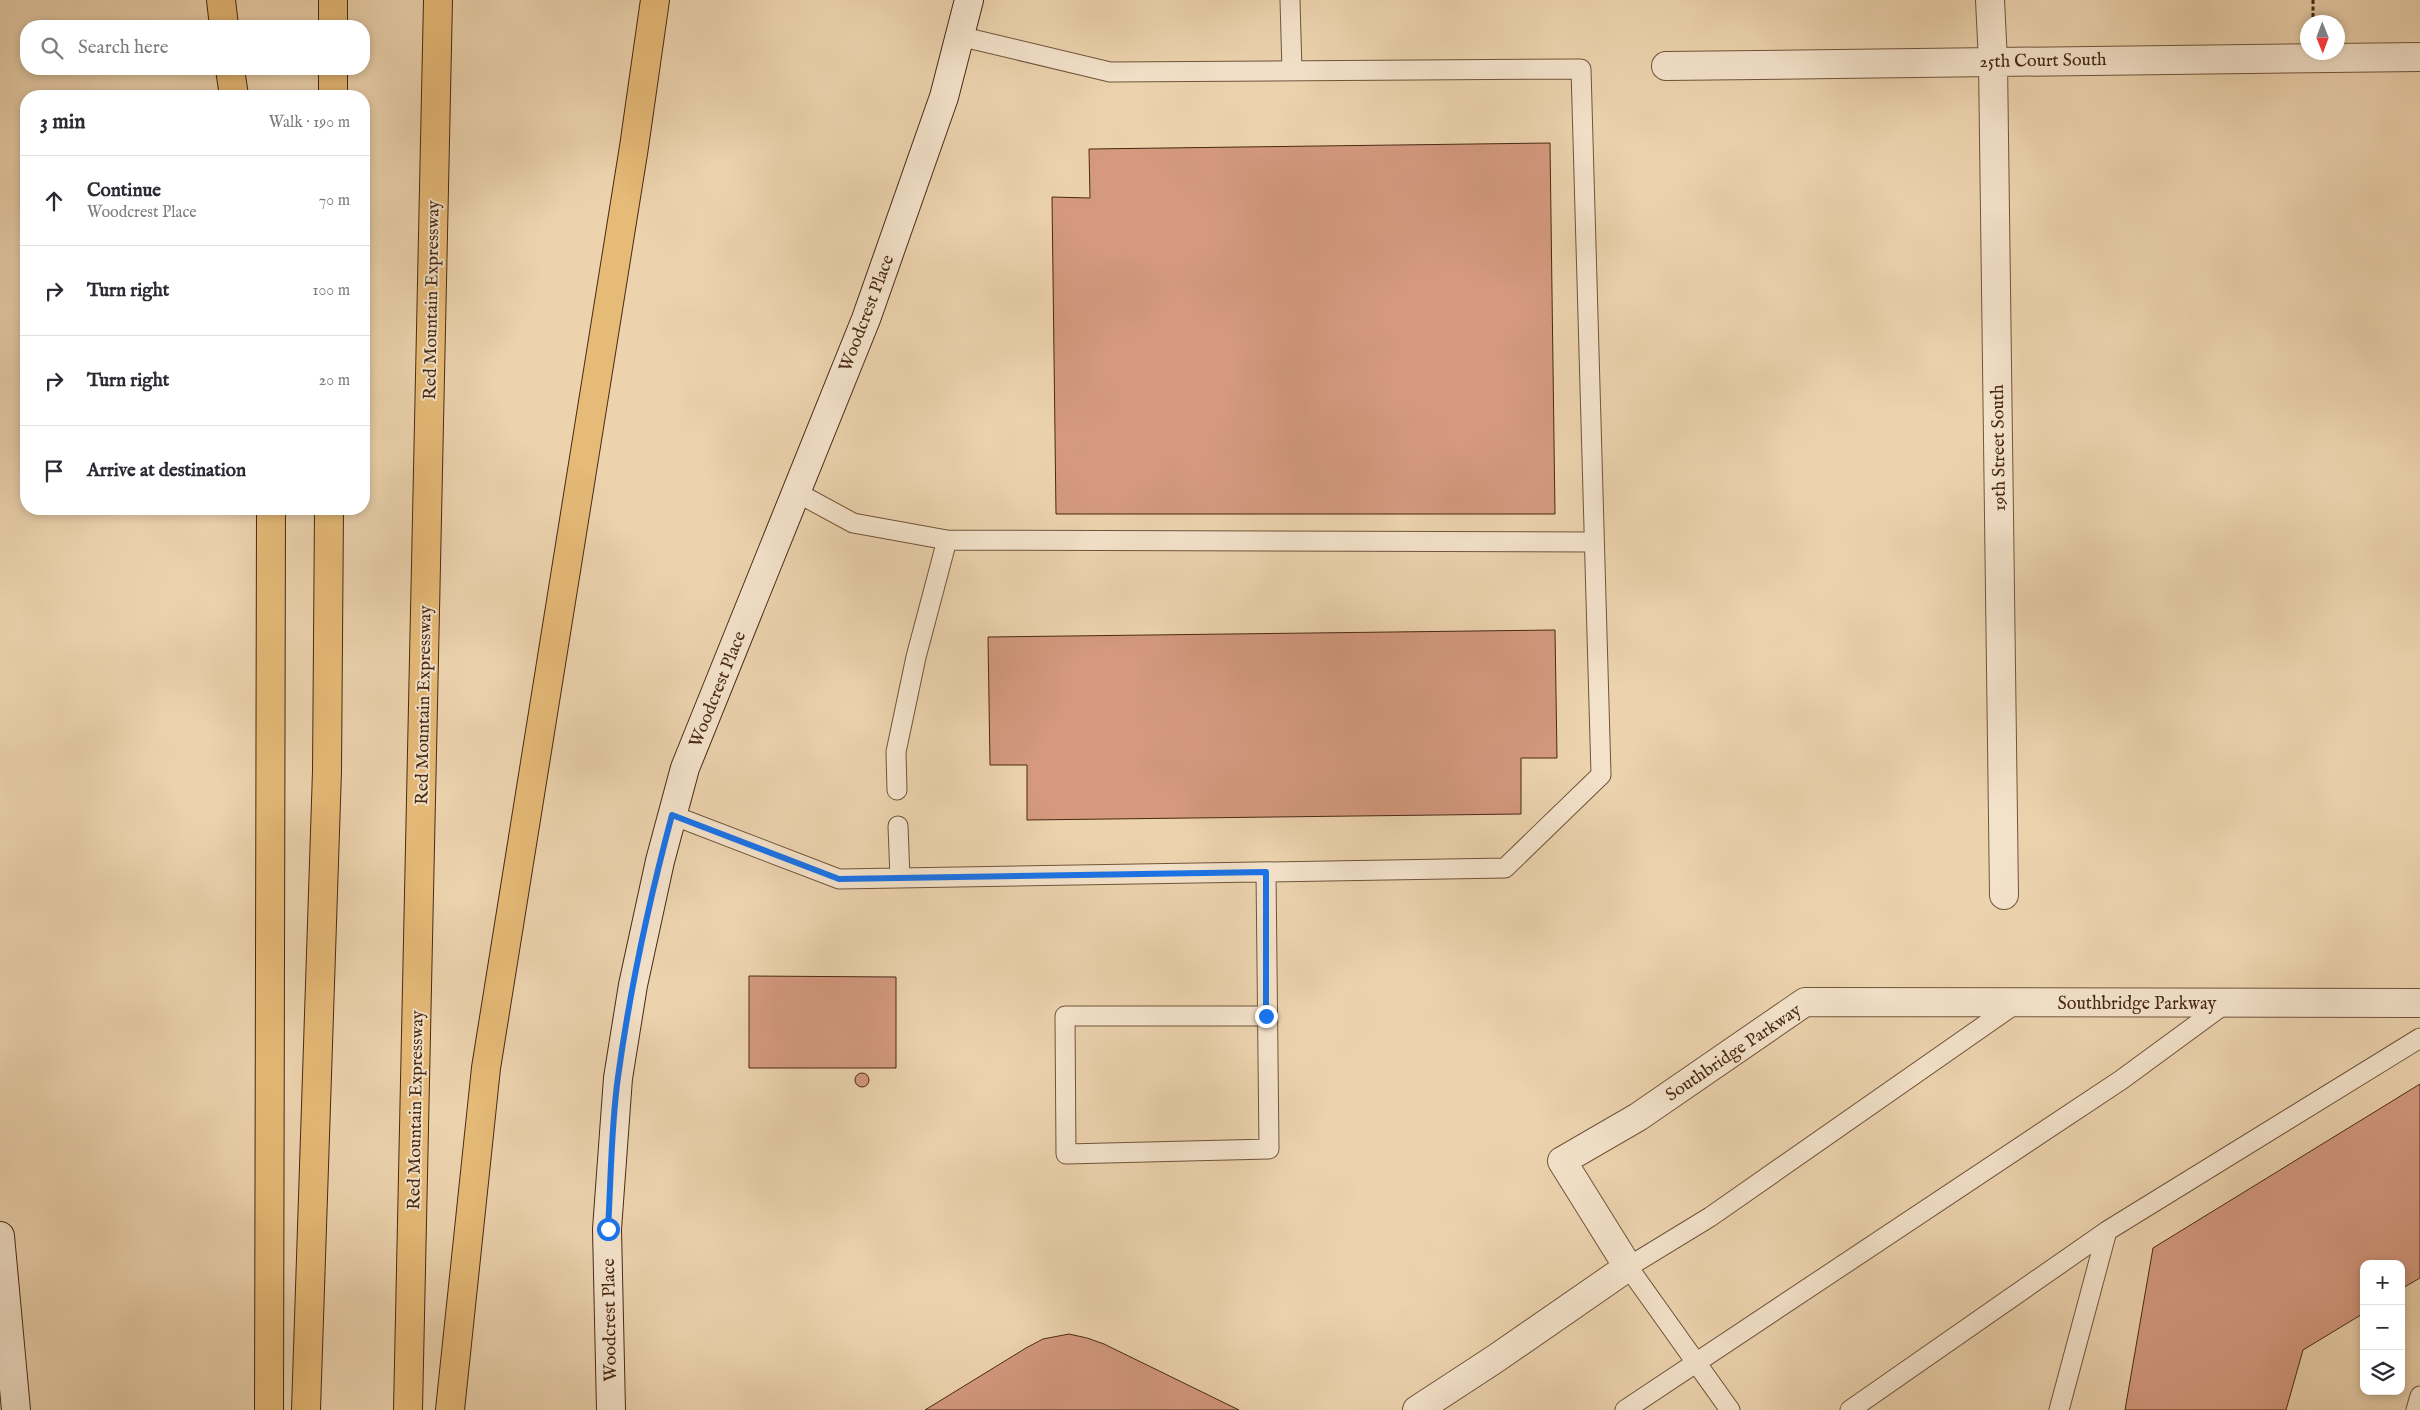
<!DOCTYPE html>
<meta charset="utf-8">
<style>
:root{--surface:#fff;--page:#f7f7f7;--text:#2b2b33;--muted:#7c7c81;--line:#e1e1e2}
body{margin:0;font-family:"IM FELL English",serif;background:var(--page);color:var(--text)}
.controls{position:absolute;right:15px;bottom:15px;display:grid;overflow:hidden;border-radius:10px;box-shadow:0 2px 8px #0003}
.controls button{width:45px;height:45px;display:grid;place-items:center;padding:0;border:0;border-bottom:1px solid var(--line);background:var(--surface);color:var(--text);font:25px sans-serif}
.compass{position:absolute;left:2300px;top:15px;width:45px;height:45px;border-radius:50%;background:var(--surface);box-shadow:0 2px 8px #0003;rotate:179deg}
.stop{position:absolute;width:15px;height:15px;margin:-11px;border:4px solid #1a73e8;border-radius:50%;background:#fff}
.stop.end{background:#1a73e8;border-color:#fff;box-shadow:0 1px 5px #0008}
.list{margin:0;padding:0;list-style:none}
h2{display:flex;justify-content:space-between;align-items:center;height:65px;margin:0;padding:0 20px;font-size:21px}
h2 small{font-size:16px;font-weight:400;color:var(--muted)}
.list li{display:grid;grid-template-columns:32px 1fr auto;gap:15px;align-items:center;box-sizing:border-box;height:90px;padding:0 20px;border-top:1px solid var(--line)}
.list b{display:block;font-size:19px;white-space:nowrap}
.list p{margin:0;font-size:16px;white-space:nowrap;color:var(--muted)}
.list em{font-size:16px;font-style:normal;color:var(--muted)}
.icon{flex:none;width:28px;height:28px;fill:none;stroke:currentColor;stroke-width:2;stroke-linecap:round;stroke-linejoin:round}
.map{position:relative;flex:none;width:2420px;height:1410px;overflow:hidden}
.search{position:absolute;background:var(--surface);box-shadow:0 2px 8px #0003;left:20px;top:20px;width:350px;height:55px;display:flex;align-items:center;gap:12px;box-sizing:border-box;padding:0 18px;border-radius:20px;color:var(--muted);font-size:19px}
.panel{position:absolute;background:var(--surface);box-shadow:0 2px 8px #0003;left:20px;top:90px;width:350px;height:425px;border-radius:20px}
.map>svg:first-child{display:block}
.building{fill:#d4997f;stroke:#482913}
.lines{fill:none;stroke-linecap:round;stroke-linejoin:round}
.lane-casing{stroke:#71543a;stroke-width:21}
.street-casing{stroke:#71543a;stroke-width:30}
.secondary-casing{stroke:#482913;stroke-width:30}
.highway-casing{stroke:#482913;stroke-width:30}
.path{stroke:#482913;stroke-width:3;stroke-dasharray:4 2.5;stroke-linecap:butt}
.lane{stroke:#f3e2ca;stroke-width:19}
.street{stroke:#f3e2ca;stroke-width:28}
.secondary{stroke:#f3e2ca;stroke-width:28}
.highway{stroke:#e6ba77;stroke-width:28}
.route{stroke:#1a73e8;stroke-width:6}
.labels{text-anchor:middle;stroke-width:4;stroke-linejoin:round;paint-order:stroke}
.street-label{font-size:18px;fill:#482913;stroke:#f3e2ca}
</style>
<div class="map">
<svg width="2420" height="1410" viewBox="0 0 2420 1410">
<rect width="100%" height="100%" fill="#ecd3ae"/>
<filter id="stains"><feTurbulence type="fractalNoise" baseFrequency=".004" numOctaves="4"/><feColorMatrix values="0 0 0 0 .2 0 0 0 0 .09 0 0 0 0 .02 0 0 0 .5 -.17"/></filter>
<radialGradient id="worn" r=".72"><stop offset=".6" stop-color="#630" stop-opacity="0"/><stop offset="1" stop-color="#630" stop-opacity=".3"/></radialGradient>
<path class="building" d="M1550,143L1555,514H1056L1052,197L1090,198L1089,149Z
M1555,630L1557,758H1521V814L1027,820V765H990L988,637Z
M749,976L896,977V1068H749Z
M855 1080a7 7 0 1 1 14 0a7 7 0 1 1-14 0Z
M2420,1084V1278L2401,1289V1264H2364V1313L2303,1350L2286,1410H2125L2153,1248Z
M1069,1334L1087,1338L1104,1344L1239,1410H925L1026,1348L1043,1339Z"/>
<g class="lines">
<defs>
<path id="lane" d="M1290,0L1292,71
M796,492L853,523L947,540
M897,790L896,752L916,657L947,540L1594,542
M672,815L839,879L1505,868L1601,775L1581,69L1110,72L959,36
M898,826L900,878
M1266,872L1269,1149L1066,1154L1065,1016H1266
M1625,1410L2121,1080L2226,1003
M1730,1410L1628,1267L1710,1217L2018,1002
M1850,1410L2107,1231
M2059,1410L2107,1231L2420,1038
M2416,1410L2420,1396"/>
<path id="street" d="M1990,0L1993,61L2004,895
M1666,66L2420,57
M1417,1410L1495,1359L1628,1267L1562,1161L1638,1117L1805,1002L2420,1003"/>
<path id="secondary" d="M0,1236L16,1410
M611,1410L607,1229L618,1078L633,985L660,861L685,768L866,319L944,97L969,0"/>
<path id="highway" d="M221,0L224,26
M333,0V26
M230,69L234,96
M333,96V69
M269,1410L271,509
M306,1410L327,771L329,509
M408,1410L438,0
M450,1410L486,1068L634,147L655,0"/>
</defs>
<use href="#lane" class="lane-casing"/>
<use href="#street" class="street-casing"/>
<use href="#secondary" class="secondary-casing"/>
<use href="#highway" class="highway-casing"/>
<path class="path" d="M2313,0V22"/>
<use href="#lane" class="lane"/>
<use href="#street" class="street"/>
<use href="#secondary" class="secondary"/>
<use href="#highway" class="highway"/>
</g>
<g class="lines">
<path class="route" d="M608,1229C611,1178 611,1127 618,1077C630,989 649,901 672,815L839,879L1266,872V1016"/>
</g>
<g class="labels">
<g class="street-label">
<text transform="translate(2043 60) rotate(-1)" y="6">25th Court South</text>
<text transform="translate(431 300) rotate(-89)" y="6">Red Mountain Expressway</text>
<text transform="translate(866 313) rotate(-69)" y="6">Woodcrest Place</text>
<text transform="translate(1998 448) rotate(-91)" y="6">19th Street South</text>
<text transform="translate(717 689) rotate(-68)" y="6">Woodcrest Place</text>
<text transform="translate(423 705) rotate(-89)" y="6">Red Mountain Expressway</text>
<text x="2137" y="1009">Southbridge Parkway</text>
<text transform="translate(1733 1052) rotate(-34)" y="6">Southbridge Parkway</text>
<text transform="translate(415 1110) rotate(-89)" y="6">Red Mountain Expressway</text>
<text transform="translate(609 1320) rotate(-91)" y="6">Woodcrest Place</text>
</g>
</g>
<rect width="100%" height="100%" filter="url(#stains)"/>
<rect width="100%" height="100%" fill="url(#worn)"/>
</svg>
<div class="controls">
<button>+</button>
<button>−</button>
<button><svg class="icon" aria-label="layers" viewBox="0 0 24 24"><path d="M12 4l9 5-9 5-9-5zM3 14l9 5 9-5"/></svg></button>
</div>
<svg class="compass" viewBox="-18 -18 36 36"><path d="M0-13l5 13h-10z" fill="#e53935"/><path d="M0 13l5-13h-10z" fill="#7c7c81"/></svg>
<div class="stop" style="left:608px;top:1229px"></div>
<div class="stop end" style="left:1266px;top:1016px"></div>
<div class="search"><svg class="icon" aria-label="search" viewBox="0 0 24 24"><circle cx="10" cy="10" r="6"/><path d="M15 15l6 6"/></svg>Search here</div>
<section class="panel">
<h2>3 min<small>Walk · 190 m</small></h2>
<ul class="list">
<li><svg class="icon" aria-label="ahead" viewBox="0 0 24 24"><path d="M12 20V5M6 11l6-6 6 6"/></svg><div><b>Continue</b><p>Woodcrest Place</p></div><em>70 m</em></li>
<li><svg class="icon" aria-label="right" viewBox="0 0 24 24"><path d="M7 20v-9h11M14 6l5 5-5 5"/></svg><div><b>Turn right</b></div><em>100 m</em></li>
<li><svg class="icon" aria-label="right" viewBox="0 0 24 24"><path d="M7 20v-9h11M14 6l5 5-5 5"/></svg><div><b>Turn right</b></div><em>20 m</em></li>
<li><svg class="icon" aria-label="arrive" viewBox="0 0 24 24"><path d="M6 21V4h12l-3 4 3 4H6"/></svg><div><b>Arrive at destination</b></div></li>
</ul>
</section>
</div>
